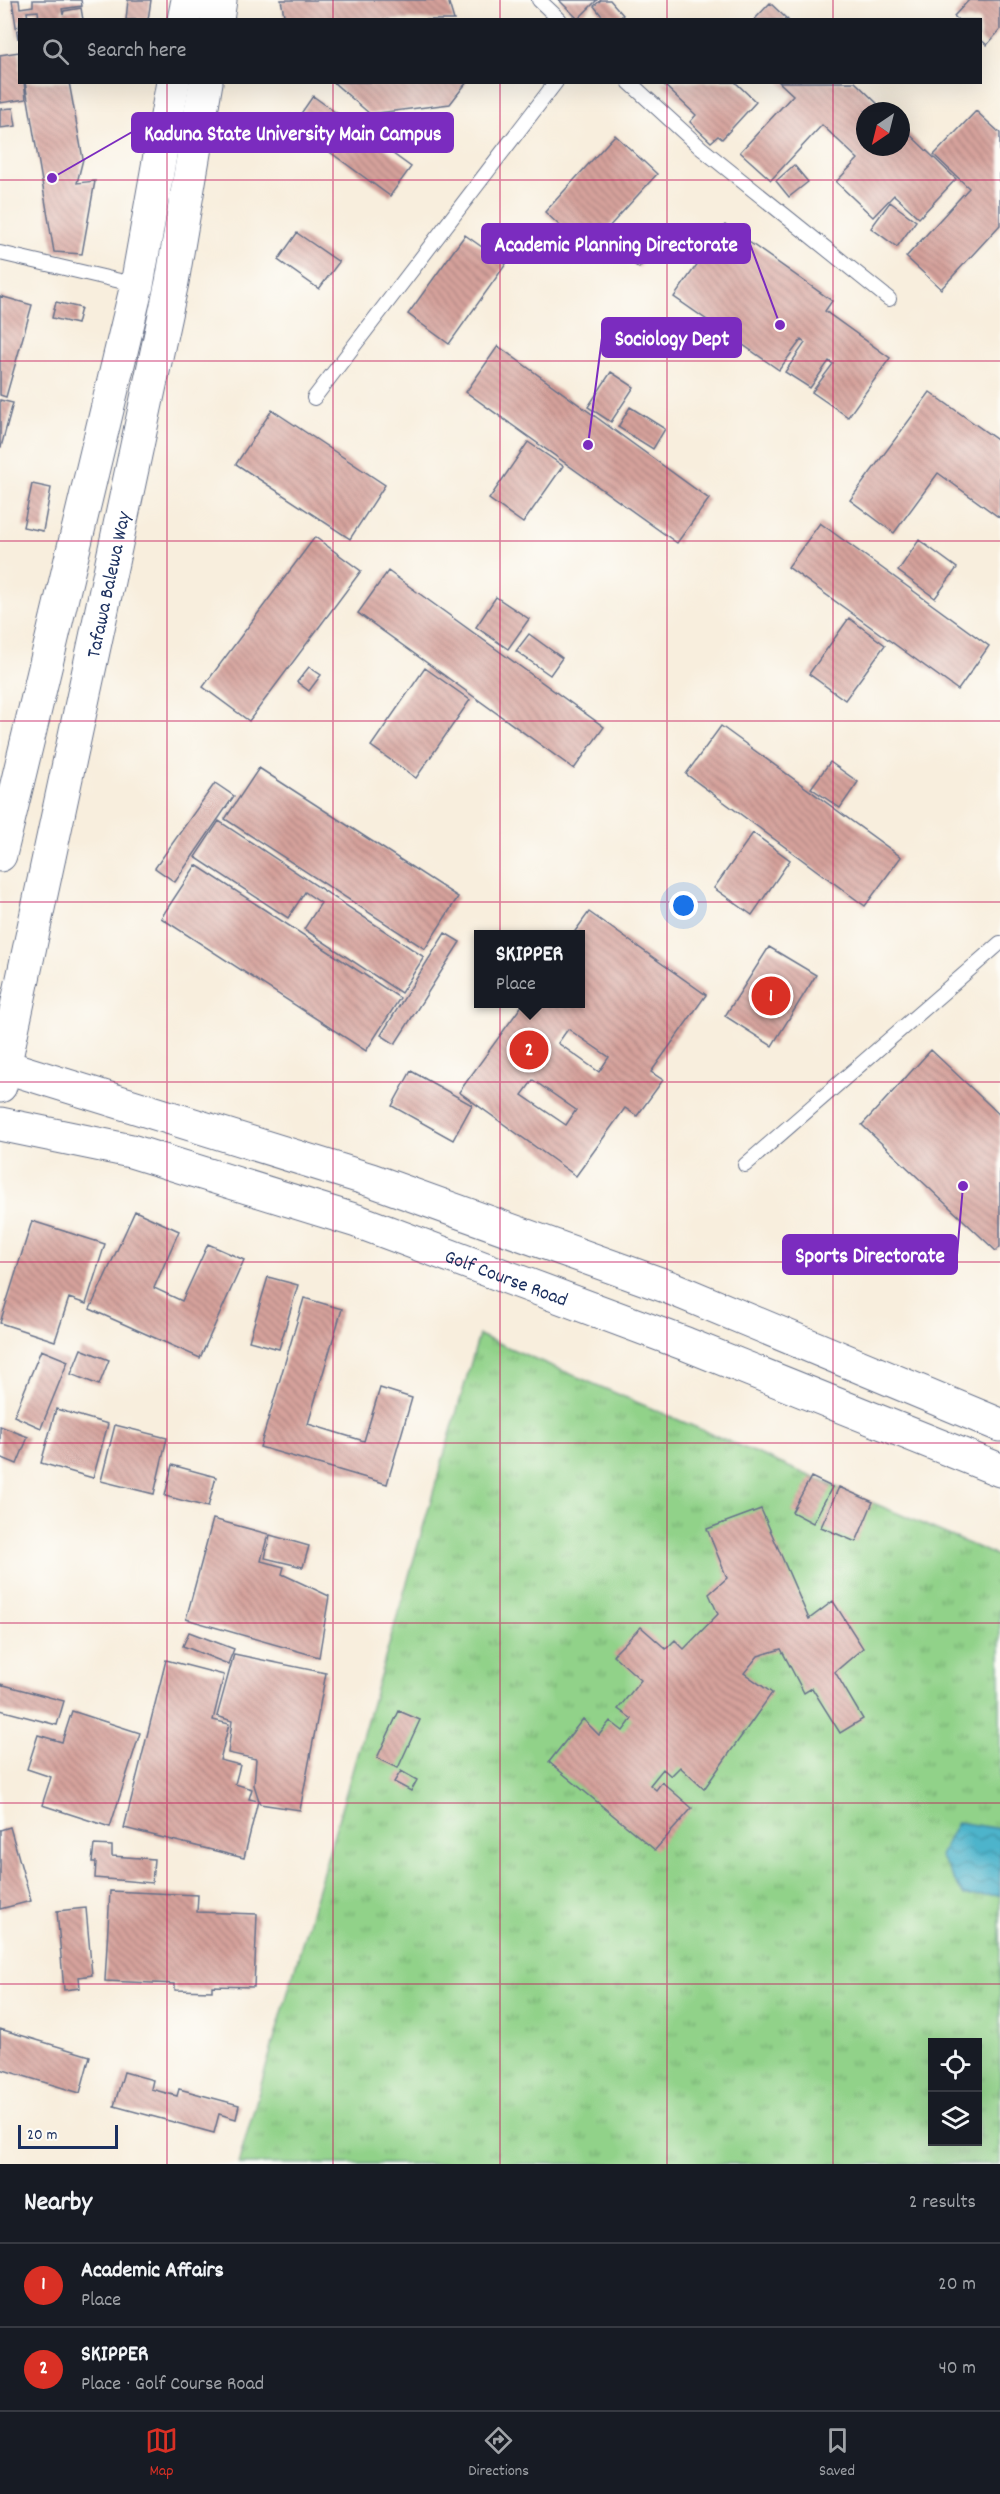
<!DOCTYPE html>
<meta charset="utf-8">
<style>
:root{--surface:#171b24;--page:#242831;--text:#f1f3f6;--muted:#9ea1a6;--line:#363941;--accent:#d93025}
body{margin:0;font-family:Dekko,sans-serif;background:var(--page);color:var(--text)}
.controls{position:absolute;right:18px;bottom:18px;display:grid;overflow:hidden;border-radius:0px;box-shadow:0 6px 24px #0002}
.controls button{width:54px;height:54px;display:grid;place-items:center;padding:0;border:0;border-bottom:2px solid var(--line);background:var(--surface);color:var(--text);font:30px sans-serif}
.compass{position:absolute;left:856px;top:102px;width:54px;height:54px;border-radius:50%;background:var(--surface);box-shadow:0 6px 24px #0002;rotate:215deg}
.scale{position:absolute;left:18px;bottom:15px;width:100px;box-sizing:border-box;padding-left:6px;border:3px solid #1b2f5e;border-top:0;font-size:16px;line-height:21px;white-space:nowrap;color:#1b2f5e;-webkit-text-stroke:4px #fdfcf7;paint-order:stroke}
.you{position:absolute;left:684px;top:906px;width:21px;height:21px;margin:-15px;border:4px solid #fff;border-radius:50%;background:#1a73e8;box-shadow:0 0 0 9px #1a73e833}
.badge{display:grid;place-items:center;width:39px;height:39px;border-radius:50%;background:var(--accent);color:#fff;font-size:20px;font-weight:700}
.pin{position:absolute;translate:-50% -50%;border:3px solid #fff;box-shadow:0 2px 6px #0006}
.popup{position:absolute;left:474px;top:930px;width:111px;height:78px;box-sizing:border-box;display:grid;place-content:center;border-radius:0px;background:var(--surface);filter:drop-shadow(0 2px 4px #0005);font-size:20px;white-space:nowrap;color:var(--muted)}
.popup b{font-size:22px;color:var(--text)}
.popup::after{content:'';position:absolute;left:50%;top:100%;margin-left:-12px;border:12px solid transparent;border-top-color:var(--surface)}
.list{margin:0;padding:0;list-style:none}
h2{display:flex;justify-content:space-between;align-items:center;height:78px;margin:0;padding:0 24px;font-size:26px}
h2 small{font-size:20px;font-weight:400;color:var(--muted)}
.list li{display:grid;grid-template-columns:39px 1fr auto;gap:18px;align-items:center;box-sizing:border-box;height:84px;padding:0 24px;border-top:2px solid var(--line)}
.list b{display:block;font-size:22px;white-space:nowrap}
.list p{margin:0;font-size:20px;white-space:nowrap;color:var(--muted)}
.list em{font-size:20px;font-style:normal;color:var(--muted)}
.icon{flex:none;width:33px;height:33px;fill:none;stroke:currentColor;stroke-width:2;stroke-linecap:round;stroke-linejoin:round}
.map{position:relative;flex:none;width:1000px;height:2164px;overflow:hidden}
.search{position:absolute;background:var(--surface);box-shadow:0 6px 24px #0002;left:18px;right:18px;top:18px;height:66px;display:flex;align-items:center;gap:15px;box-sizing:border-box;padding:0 21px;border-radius:0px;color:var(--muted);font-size:22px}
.sheet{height:246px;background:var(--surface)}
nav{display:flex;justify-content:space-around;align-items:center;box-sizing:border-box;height:84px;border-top:2px solid var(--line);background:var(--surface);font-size:16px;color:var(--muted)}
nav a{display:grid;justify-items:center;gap:3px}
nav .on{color:var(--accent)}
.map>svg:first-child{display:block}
.grass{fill:url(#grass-tufts);stroke:#568074;stroke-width:1.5;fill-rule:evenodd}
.water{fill:url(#water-waves);stroke:#347294;stroke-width:1.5}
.building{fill:url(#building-back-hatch);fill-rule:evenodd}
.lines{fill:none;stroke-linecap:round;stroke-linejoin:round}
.service-casing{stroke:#68728a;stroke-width:16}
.tertiary-casing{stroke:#68728a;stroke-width:35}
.secondary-casing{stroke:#68728a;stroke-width:35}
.service{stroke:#fff;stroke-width:14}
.tertiary{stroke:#fff;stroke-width:33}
.secondary{stroke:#fff;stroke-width:33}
.grid{fill:none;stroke:#c2185b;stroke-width:1.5;stroke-opacity:0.55}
.labels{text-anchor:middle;stroke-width:5;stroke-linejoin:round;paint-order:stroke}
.street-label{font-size:20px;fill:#1b2f5e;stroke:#fdfcf7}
.leader{fill:none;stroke:#7b2cbf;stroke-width:2}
.callout-dot{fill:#7b2cbf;stroke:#fdfcf7;stroke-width:2}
.callout{fill:#7b2cbf;stroke:#7b2cbf;stroke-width:2}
.callout-label{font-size:21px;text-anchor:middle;font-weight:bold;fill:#fff}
</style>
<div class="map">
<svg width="1000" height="2164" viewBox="0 0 1000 2164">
<defs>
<pattern id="grass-tufts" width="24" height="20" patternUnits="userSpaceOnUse" patternTransform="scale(1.5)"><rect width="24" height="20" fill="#91d289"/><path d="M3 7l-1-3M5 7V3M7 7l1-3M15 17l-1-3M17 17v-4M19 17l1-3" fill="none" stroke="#76ab73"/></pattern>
<pattern id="water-waves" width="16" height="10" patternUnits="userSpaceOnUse" patternTransform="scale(1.5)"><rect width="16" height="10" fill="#4db4cb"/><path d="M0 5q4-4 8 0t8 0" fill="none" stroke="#3f93a8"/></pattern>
<pattern id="building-back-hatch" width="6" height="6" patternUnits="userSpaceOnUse" patternTransform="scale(1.5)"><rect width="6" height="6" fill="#d6a29b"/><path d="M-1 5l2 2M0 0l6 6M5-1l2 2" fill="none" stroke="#ad8482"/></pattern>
</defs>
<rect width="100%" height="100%" fill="#fdfcf7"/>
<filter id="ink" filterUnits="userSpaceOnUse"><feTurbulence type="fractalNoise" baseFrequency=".0167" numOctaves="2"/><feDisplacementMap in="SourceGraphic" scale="12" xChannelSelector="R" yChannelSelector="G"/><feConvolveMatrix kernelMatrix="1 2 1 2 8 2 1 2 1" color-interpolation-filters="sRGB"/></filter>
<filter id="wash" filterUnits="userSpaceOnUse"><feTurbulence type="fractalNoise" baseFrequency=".008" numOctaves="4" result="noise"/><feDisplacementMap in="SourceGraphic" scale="24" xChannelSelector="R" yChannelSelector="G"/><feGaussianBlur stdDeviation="1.35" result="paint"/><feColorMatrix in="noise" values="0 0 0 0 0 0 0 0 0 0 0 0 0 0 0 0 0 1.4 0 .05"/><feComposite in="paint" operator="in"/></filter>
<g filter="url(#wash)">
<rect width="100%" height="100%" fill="#f8eedd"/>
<path class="grass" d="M479,1335L1000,1557V2164H238ZM932,2042H978V2142H932Z"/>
<path class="water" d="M957,1822L1000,1829V1895L964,1896L940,1856Z"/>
<g id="blocks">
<path class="building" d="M12,0H19L20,8L33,6V0H81L82,6L62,9L63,15L64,11L81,8L83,20H39L38,11L27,12L28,20H20L18,39Z
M128,0H151L148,20H126Z
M281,0H448L454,20H285Z
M559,0H597L578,19Z
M601,0H610L623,15L618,20H605L594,6Z
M969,0H1000V30L987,45L980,39V20H958L954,16Z
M770,3L788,20H754Z
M19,52L20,82H24L26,99L0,103V55Z
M25,82H69L83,159L77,183L95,181L82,254L54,252Z
M333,82H467L450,104L370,114Z
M661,82H735L756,102L722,139L718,136L711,142L690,122L696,115Z
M779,82H855L885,111H865V147H901V126L956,179L919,218L894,195L873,217L836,182L858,159L822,125L771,180L740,152L793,95Z
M313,96L411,167L390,196L293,125Z
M13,108L16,126L0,128V109Z
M976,111L1000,133V225L941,289L906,257L969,188L934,155Z
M615,135L657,174L587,251L545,212Z
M794,165L808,182L789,197L776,181Z
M890,202L916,221L897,247L871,228Z
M725,225L832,301L825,311L890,358L848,417L812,392L833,364L829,361L810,388L785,372L805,343L801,340L779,370L674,297Z
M615,230L649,255L639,268L606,243Z
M297,233L339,262L319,289L278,260Z
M465,235L506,264L449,344L408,314Z
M0,296L32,305L6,397L0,395Z
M56,302L81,308L77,324L52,318Z
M498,346L709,499L677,543L466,392Z
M611,372L634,387L611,422L588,407Z
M930,392L1000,442V518L938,473L894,533L850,500Z
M0,400L13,403L1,447H0Z
M630,407L665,429L653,449L618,427Z
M272,410L385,485L350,539L236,464Z
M528,442L563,466L523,523L489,499Z
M32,484L51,488L43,531L23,527Z
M820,523L989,646L958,690L788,567Z
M315,537L361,571L249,721L203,687Z
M919,540L957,568L935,598L898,571Z
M388,571L604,727L574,769L358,613Z
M496,597L529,619L508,649L476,627Z
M849,618L885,645L845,700L809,674Z
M529,634L562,658L550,675L516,651Z
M309,667L321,675L309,691L297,682Z
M425,668L470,700L416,778L371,746Z
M721,726L901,857L865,906L686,774Z
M830,762L858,782L840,808L811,788Z
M259,768L458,897L425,949L225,819Z
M215,783L234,796L175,882L155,868Z
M219,821L424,957L401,993L304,929L321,903L305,892L288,918L195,857Z
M753,833L790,860L752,915L714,888Z
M196,865L400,998L366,1051L161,918Z
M589,912L706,995L651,1072L663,1080L637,1116L625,1108L576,1176L459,1092L523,1004H580V934H573ZM568,1029L609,1057L599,1072L558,1043ZM533,1080L576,1110L566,1125L522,1095Z
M445,933L460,942L395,1044L381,1035Z
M769,947L816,975L772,1046L725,1016Z
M931,1050L1000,1115V1247L996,1251L862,1125Z
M411,1071L472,1105L453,1140L392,1106Z
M135,1211L179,1231L154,1288L182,1301L208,1244L244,1260L200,1358L90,1309Z
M32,1221L105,1244L86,1304L69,1298L55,1341L0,1323Z
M268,1277L298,1285L279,1349L249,1341Z
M304,1298L342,1309L308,1424L364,1441L380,1388L412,1398L387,1484L260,1447Z
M81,1349L109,1360L99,1385L71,1374Z
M41,1350L68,1361L41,1428L14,1416Z
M56,1409L108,1424L93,1478L41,1463Z
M115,1425L167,1438L154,1494L101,1481Z
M0,1426L28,1437L17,1464L0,1457Z
M172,1465L216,1477L208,1507L165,1496Z
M811,1477L832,1487L813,1523L792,1512Z
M839,1487L873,1502L856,1542L821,1527Z
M761,1509L809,1619L833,1601L863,1648L835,1672L863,1719L840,1733L812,1688L804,1693L781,1649L758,1656L744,1673L772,1693L704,1789L680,1767L671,1776L663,1769L650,1785L656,1790L662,1782L692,1808L655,1850L549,1762L583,1719L599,1735L610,1721L623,1731L632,1719L618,1709L641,1680L613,1655L641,1627L666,1649L675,1640L684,1649L718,1614L709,1594L727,1578L707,1529Z
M213,1519L268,1534L261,1561L284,1567L282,1574L329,1596L319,1657L186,1619Z
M270,1535L309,1546L303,1567L265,1558Z
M189,1632L234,1649L228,1664L183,1646Z
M234,1654L326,1673L300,1810L260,1804L254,1785L256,1759L228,1753L232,1721L217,1716Z
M166,1660L224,1675L213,1720L229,1724L220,1760L240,1765L235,1784L252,1789L249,1799L258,1801L244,1858L124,1828Z
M0,1684L64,1701L57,1725L0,1710Z
M72,1711L140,1733L110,1827L42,1805L51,1777L27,1769L38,1735L62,1742Z
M399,1711L420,1720L398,1768L377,1758Z
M401,1771L417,1780L411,1791L394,1782Z
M10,1827L31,1901L0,1909V1830Z
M94,1845L112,1846V1856L154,1859L152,1883L95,1878L96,1862H92Z
M110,1891L198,1895L197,1912L257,1914L254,1987L212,1986V1991L175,1990V1984L105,1981Z
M86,1908L92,1975L79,1977L80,1988L64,1990L57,1911Z
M0,2029L90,2056L80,2093L0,2069Z
M124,2072L153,2080L151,2089L177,2096L179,2089L239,2105L236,2119L219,2114L214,2133L114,2106Z"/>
</g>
</g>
<g filter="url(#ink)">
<use href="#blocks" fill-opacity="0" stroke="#68728a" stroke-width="1.5"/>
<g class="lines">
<defs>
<path id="service" d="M539,0L560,20
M629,82L701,148L889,299
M0,253L137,285
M314,398L556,82
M745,1165L1000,943"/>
<g id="tertiary">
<path d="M0,1065L371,1180L671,1288L1000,1425"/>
<path id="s1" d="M0,1124L131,1151L357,1221L686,1344L1000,1470"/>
</g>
<g id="secondary">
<path d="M184,20L188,0"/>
<path d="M217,20L220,0"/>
<path d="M0,855L137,285L173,82"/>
<path id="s2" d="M0,1086L172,282L206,82"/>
</g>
</defs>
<use href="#service" class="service-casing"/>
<use href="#tertiary" class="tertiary-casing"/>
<use href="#secondary" class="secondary-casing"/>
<use href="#service" class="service"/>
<use href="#tertiary" class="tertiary"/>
<use href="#secondary" class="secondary"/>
</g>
</g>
<path class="grid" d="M167,0V20M333,0V20M500,0V20M667,0V20M833,0V20M167,82V2164M333,82V2164M500,82V2164M667,82V2164M833,82V2164M0,180H1000M0,361H1000M0,541H1000M0,721H1000M0,902H1000M0,1082H1000M0,1262H1000M0,1443H1000M0,1623H1000M0,1803H1000M0,1984H1000"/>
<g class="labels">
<g class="street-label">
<text dy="7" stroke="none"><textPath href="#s2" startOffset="513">Tafawa Balewa Way</textPath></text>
<text dy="7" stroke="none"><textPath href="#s1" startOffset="530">Golf Course Road</textPath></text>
</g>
</g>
<path class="leader" d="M52 178L132 132M780 325L750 244M588 445L602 338M963 1186L957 1255"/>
<g class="callout-dot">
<circle cx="52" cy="178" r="6"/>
<circle cx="780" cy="325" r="6"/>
<circle cx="588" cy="445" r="6"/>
<circle cx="963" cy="1186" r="6"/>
</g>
<g class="callout">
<rect x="132" y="113" width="321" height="39" rx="6"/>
<rect x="482" y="224" width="268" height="39" rx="6"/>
<rect x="602" y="318" width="139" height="39" rx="6"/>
<rect x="783" y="1235" width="174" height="39" rx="6"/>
</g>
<g class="callout-label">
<text x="293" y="140">Kaduna State University Main Campus</text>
<text x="616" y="251">Academic Planning Directorate</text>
<text x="672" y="345">Sociology Dept</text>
<text x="870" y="1262">Sports Directorate</text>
</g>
</svg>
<div class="controls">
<button><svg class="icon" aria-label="locate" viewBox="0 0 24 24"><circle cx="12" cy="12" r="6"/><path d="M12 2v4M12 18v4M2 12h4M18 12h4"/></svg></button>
<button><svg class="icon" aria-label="layers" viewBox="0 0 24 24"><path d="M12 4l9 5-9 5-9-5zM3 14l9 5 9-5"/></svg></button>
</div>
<svg class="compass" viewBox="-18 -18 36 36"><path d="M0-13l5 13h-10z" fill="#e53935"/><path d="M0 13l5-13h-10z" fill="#9ea1a6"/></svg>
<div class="scale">20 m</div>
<div class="you"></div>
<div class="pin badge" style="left:771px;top:996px">1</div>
<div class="pin badge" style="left:529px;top:1050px">2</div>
<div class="popup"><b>SKIPPER</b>Place</div>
<div class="search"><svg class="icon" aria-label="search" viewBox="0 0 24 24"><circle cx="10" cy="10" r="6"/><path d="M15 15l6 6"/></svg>Search here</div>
</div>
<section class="sheet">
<h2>Nearby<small>2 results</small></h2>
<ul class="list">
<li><span class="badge">1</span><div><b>Academic Affairs</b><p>Place</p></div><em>20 m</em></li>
<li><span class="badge">2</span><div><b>SKIPPER</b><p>Place · Golf Course Road</p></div><em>40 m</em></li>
</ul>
</section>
<nav>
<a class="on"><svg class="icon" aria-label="map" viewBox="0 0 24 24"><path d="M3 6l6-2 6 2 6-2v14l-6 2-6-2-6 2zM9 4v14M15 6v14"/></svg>Map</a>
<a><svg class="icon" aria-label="directions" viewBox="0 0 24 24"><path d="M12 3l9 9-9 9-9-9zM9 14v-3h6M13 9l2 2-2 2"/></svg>Directions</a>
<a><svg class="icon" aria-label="saved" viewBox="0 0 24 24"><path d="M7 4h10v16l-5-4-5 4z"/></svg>Saved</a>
</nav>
